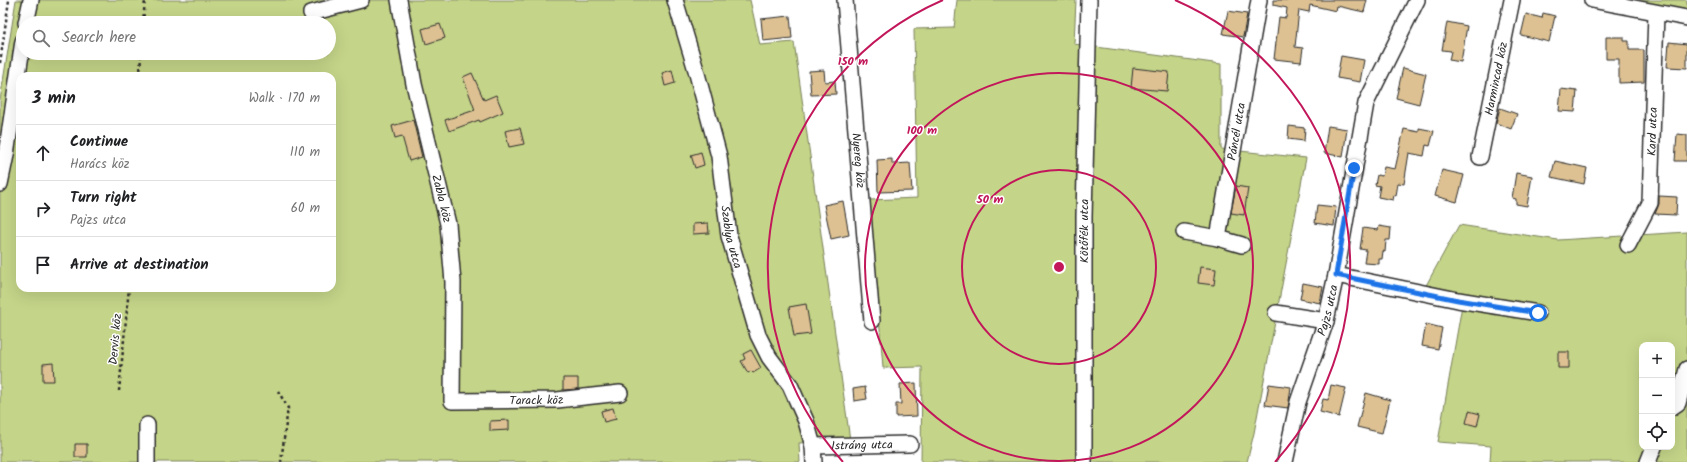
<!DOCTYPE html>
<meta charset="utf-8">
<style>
:root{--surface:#fff;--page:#f6f6f6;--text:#202124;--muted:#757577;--line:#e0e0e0}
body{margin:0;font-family:Kalam,sans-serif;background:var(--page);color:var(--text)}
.controls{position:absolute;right:12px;bottom:12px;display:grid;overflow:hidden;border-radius:8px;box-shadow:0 4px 16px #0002}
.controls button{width:36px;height:36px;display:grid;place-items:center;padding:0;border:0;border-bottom:1px solid var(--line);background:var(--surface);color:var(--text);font:20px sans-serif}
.stop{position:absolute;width:12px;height:12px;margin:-9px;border:3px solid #1a73e8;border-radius:50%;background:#fff}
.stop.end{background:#1a73e8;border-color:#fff;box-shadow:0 1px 4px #0008}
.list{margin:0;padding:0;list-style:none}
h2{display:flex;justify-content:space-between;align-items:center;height:52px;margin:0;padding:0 16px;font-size:17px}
h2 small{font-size:13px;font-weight:400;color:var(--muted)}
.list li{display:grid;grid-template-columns:26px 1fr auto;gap:12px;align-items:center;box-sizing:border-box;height:56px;padding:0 16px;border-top:1px solid var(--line)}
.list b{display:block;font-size:15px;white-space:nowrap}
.list p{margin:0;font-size:13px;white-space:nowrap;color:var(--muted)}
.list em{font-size:13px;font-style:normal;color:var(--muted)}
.icon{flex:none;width:22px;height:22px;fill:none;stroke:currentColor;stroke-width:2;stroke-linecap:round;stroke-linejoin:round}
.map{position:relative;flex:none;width:1687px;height:462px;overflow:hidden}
.search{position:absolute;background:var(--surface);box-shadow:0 4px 16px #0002;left:16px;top:16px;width:320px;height:44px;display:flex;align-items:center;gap:10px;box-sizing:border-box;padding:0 14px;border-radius:22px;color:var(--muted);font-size:15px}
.panel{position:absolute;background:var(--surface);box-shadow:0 4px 16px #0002;left:16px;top:72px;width:320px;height:220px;border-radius:12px}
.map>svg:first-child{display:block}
.green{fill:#c4d488;stroke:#78805a;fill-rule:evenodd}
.building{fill:#ddc192;stroke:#2b2b2b}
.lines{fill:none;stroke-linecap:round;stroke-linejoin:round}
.minor-casing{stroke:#2b2b2b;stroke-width:18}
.path{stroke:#2b2b2b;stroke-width:2.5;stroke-dasharray:3 3;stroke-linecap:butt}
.minor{stroke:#fff;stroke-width:15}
.route{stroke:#1a73e8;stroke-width:5}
.ring{fill:none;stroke:#c2185b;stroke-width:2}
.labels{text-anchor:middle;stroke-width:3;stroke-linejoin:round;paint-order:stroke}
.street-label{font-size:12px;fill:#2b2b2b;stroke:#fff}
.centre{fill:#c2185b;stroke:#fff;stroke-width:2}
.ring-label{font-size:12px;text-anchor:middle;font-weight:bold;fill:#c2185b;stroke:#fff;stroke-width:3;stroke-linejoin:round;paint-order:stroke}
</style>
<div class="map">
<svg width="1687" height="462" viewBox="0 0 1687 462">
<rect width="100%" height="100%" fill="#fff"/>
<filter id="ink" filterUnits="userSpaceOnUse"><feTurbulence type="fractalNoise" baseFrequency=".025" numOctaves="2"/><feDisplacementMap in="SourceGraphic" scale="8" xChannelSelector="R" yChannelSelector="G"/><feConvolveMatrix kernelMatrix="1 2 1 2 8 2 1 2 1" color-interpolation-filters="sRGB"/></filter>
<g filter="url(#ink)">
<path class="green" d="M16,0H750L760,45L794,42L850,440L799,443L800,462H0V100ZM23,23H329V53H23ZM20,76H332V288H20Z
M957,0H1076L1074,44L1221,64V149L1306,158L1254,433L1247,462H921L922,367L883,368L870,200L917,198L914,29L954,28Z
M1632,0H1687V12Z
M1459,225L1558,240L1687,232V462H1490L1491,446L1438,442L1464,294L1423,291ZM1642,345H1672V447H1642Z"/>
<path class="building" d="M1273,0H1367L1364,12L1337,6L1336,11L1310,5L1309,12L1299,10L1295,47L1303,48L1301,62L1274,59L1279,17L1286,18L1287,8L1273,5Z
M1228,11L1247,14L1243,37L1223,34Z
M1543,13L1555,16L1549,42L1521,35L1526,14L1542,18Z
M790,16L792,38L763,41L761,19Z
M1447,22L1467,26L1461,62L1449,60L1451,51L1442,50Z
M440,24L445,38L426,44L422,29Z
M1606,37H1624V41H1629V50H1644V82L1619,83V59H1606Z
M1669,42L1687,44V68L1667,67Z
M1341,56L1364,60L1360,82L1337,78Z
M1133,68L1169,72L1167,91L1131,88Z
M1403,68L1426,74L1419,104L1396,98Z
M672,70L675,83L665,86L662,73Z
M824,70L825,82L835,81L836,94L811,95L809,71Z
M472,73L484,100L496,95L503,112L480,122L479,120L449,131L445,120L475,110L463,77Z
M1561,89L1577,91L1575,112L1559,111Z
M1500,108L1517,114L1511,129L1496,123Z
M413,120L422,157L409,161L402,136L395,138L392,126Z
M1289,126L1305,128L1304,141L1288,139Z
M1328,126L1347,129L1343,157L1324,153Z
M520,128L524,144L509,147L505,131Z
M1419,128L1434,131L1430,146L1426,145L1424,156L1409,153L1404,184L1398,183L1396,196L1394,195L1393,200L1378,197L1380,186L1375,185L1377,175L1382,176L1384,167L1395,169L1404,129L1419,132Z
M1677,134L1687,135V161H1675Z
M701,152L704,165L695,168L691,155Z
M892,159V164L910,163L912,191L878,192L877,160Z
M1555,161L1587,168L1584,184L1551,177Z
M1442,170L1464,175L1457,202L1435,196Z
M1516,173L1532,176L1527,206L1516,204V199L1512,198Z
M1236,186L1248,188L1244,215L1231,213Z
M1659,196L1677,197L1676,215L1655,214L1659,204Z
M843,201L849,235L831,239L824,205Z
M1317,205L1336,207L1334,226L1315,223Z
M708,223L709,233L693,234V224Z
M1379,226L1391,228L1390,240H1386L1385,252L1383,251L1382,259H1379V264L1364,263L1366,250L1360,249L1363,228L1378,230Z
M1200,267L1216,269L1214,285L1198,283Z
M1303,283L1323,287L1320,303L1300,299Z
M806,304L811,334L794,336L789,307Z
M1426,324L1442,328L1438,349L1422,346Z
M751,350L761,368L753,373L751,371L748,373L741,361L745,359L743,354Z
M1558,352H1569V368H1558Z
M53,363L54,381H43V364Z
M563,378H578V389L563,390Z
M916,383L917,416L896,417V404H901L900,384Z
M1269,384L1291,387L1288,408L1265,405Z
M1331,385L1346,388L1339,417L1320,412L1323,399L1328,400Z
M865,387L867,399L854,401L853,389Z
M1366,393L1390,400L1382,433L1357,427Z
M613,408L616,419L604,422L601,411Z
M1469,411L1480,414L1477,426L1466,423Z
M509,420V430L490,431V421Z
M75,444H87V457H75Z"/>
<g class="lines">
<defs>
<g id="minor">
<path id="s1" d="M399,0L414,84L448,224L453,282L452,401L557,400L620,393"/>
<path id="s2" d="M675,0L696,70L719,156L729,236L758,335L769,357L790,385L806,421L813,446L814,462"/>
<path id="s3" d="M845,0L872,321"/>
<path d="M1592,0L1687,18"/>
<path d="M311,13L361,0"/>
<path d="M26,23L31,0"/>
<path id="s4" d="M1480,157L1512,0"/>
<path d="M0,184L6,155L23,41"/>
<path d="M1184,232L1218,238"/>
<path id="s5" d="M1242,245L1218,238L1259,0"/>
<path id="s6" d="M1628,245L1650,203L1656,13"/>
<path d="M1336,275L1458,300L1538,313"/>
<path d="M1276,313L1326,321"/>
<path d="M1672,407L1678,403L1687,369"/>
<path d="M147,425V462"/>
<path id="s7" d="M813,446L910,444"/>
<path id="s8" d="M1084,462V217L1089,0"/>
<path id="s9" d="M1285,462L1298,402L1326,321L1336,275L1366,103L1417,0"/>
<path d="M1648,462L1654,447"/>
</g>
</defs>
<use href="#minor" class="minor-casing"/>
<path class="path" d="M143,23L145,0
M0,63L9,0
M140,76L141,53
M119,391L129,288
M278,391L288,408L281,462"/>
<use href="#minor" class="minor"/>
</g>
</g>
<g class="lines" filter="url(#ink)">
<path class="route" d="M1354,168L1336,275L1458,300L1538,313"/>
</g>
<g class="ring">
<circle cx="1059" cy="267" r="97"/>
<circle cx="1059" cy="267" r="194"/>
<path d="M843 462A291 291 0 0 1 943 0M1175 0A291 291 0 0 1 1275 462"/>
</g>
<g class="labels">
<g class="street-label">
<text dy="4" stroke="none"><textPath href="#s4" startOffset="80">Harmincad köz</textPath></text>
<text dy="4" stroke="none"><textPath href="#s6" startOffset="119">Kard utca</textPath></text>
<text dy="4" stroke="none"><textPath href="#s5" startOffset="133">Páncél utca</textPath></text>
<text dy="4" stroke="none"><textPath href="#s3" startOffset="161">Nyereg köz</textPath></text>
<text dy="4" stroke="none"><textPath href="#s1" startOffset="203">Zabla köz</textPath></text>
<text dy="4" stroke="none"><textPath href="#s8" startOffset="231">Kötőfék utca</textPath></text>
<text dy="4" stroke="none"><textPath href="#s2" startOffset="244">Szablya utca</textPath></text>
<text dy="4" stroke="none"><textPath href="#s9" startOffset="158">Pajzs utca</textPath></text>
<text transform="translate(115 339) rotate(-85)" y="4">Dervis köz</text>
<text dy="4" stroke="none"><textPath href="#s1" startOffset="491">Tarack köz</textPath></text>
<text dy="4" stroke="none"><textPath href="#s7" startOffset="49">Istráng utca</textPath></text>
</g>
</g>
<circle cx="1059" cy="267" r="6" class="centre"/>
<g class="ring-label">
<text x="853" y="65">150 m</text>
<text x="922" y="134">100 m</text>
<text x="990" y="203">50 m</text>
</g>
</svg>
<div class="controls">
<button>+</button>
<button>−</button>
<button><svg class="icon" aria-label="locate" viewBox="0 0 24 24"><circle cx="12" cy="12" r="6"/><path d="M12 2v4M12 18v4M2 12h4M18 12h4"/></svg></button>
</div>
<div class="stop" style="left:1538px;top:313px"></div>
<div class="stop end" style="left:1354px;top:168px"></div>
<div class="search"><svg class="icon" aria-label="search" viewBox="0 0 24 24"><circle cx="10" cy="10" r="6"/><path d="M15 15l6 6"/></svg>Search here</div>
<section class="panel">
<h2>3 min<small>Walk · 170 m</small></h2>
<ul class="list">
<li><svg class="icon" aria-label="ahead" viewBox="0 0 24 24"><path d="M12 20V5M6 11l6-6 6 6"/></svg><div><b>Continue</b><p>Harács köz</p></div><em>110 m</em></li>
<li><svg class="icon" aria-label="right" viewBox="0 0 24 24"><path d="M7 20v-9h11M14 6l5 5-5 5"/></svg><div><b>Turn right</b><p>Pajzs utca</p></div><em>60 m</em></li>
<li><svg class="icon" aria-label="arrive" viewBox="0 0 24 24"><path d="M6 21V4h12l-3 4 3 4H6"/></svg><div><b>Arrive at destination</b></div></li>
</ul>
</section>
</div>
